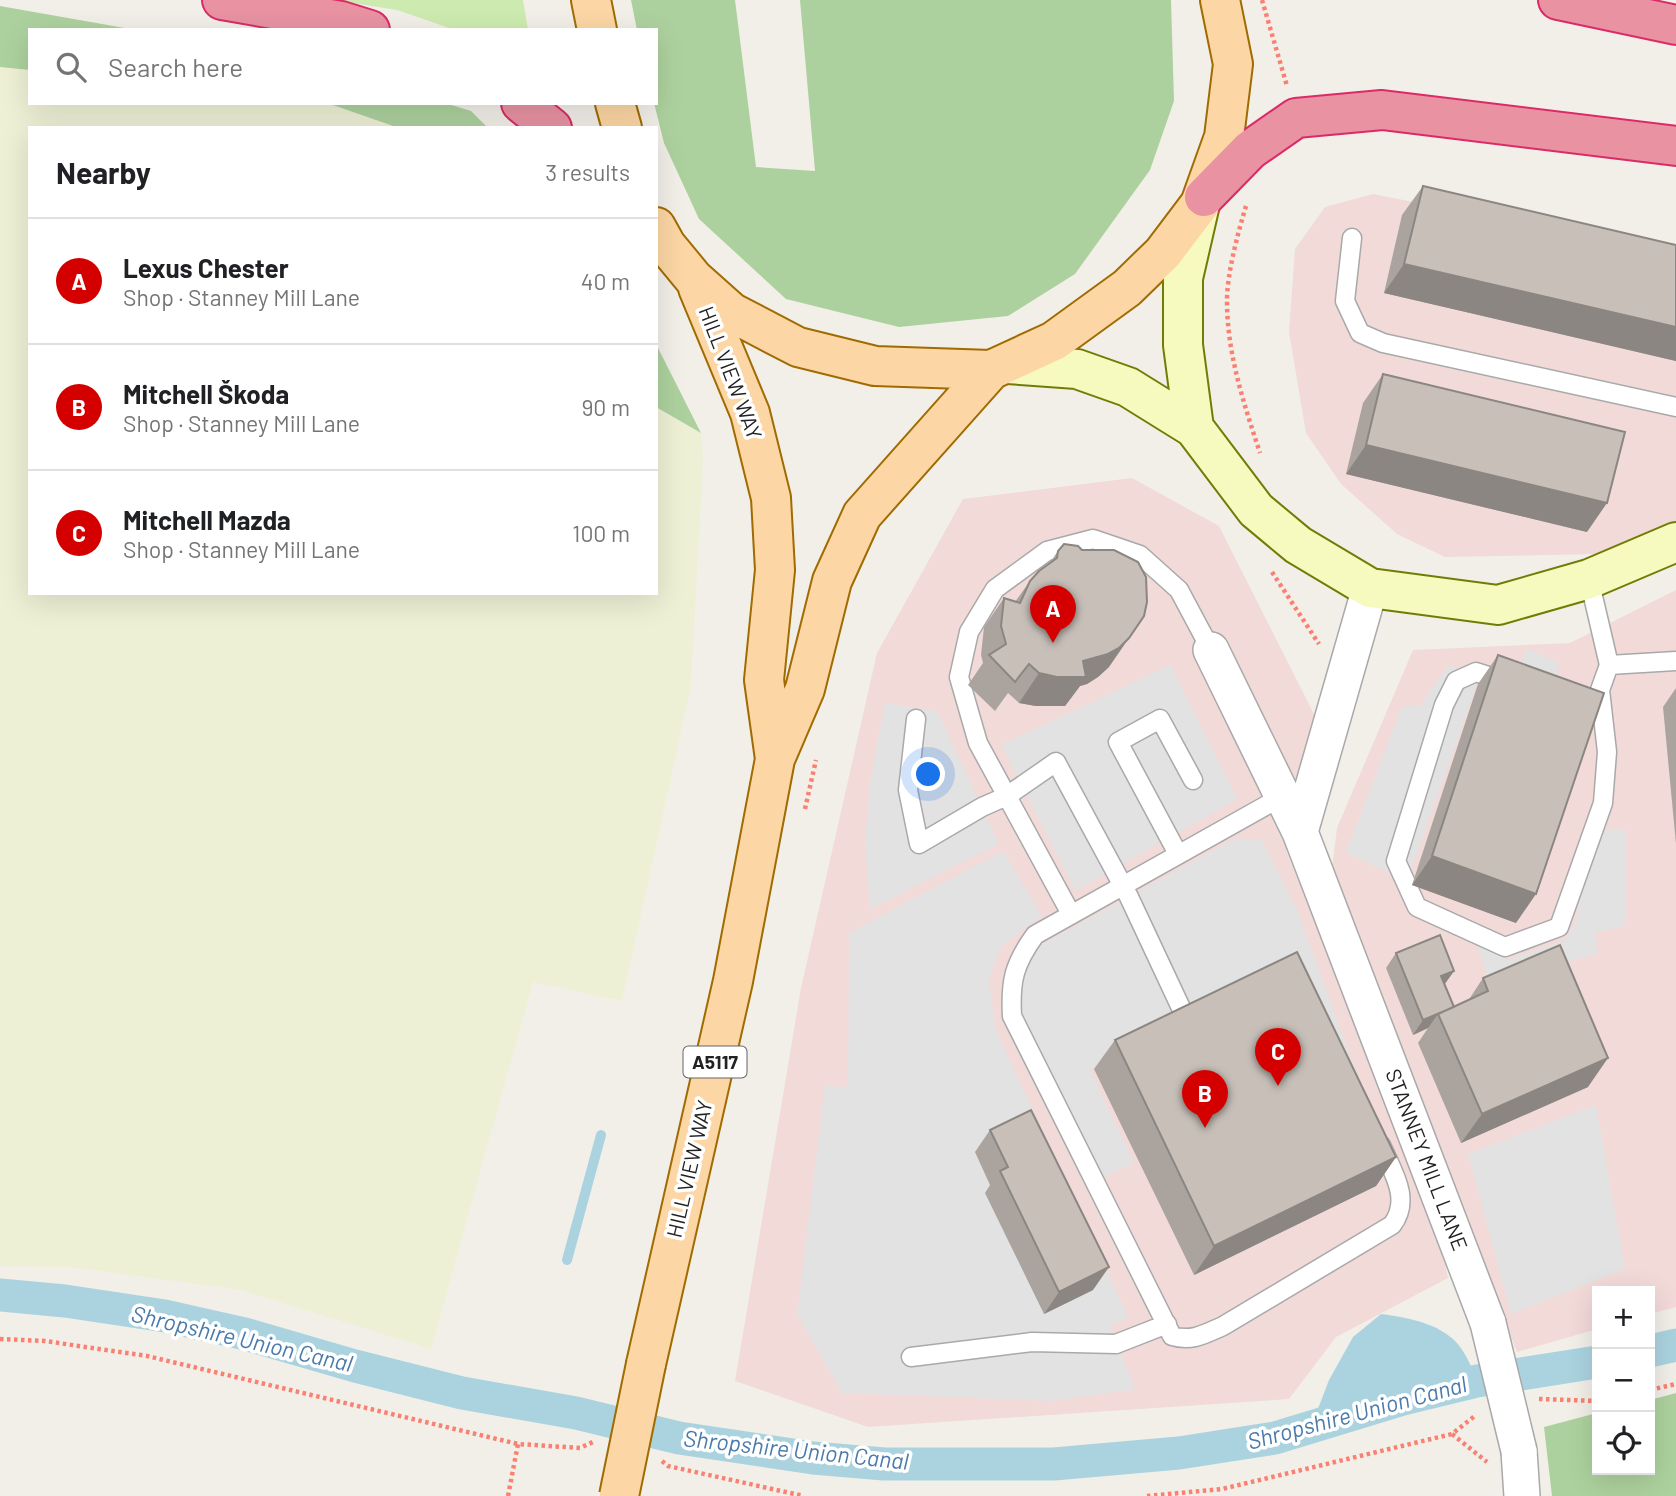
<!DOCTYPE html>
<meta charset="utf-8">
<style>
:root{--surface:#fff;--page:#f2f2f2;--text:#202124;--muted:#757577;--line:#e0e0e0;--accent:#d40000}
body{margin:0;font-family:Barlow,sans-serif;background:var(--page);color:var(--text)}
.controls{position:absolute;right:21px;bottom:21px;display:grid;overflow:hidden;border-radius:0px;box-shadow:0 7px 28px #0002}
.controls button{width:63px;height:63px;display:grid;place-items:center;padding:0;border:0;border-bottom:2px solid var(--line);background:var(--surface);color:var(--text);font:35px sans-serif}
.you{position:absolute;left:929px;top:775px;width:24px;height:24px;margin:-18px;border:5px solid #fff;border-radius:50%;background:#1a73e8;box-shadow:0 0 0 10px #1a73e833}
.badge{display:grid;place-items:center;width:46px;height:46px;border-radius:50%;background:var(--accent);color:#fff;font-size:23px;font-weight:700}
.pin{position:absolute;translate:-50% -58px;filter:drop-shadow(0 2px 4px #0008)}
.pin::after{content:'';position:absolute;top:37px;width:24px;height:21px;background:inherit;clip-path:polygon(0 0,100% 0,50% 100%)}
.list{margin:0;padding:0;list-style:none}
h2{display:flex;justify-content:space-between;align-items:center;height:91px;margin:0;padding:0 28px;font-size:30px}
h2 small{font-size:23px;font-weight:400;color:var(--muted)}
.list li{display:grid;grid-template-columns:46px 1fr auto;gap:21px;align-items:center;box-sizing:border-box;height:126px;padding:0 28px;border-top:2px solid var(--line)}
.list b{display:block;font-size:26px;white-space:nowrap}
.list p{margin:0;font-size:23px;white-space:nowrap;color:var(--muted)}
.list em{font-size:23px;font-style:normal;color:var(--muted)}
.icon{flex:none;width:38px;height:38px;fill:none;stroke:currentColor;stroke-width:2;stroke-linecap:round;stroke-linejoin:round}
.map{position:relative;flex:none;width:1676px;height:1496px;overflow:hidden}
.search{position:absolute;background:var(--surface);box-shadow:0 7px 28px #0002;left:28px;top:28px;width:630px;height:77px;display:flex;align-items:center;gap:18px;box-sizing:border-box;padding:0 24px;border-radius:0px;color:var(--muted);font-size:26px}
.panel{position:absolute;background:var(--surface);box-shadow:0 7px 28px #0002;left:28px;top:126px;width:630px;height:469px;border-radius:0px}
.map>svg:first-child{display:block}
.commercial{fill:#f2dad9}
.farmland{fill:#eef0d5}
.grass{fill:#cdebb0}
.forest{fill:#add19e}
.parking{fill:#e2e2e2}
.water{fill:#aad3df}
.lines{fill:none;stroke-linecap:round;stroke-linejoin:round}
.stream{stroke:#aad3df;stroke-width:10}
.canal{stroke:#aad3df;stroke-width:33}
.lane-casing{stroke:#a9a9a9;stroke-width:21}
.street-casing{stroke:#a9a9a9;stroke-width:38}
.secondary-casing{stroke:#707d05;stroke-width:42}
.primary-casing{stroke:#a06b00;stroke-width:42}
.highway-casing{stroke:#dc2a67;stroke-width:42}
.path{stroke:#fa8072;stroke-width:4.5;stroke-dasharray:3.5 3.5;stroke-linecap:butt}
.lane{stroke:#fff;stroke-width:18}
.street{stroke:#fff;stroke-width:35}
.secondary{stroke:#f7fabf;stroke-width:38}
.primary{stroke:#fcd6a4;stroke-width:38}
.highway{stroke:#e892a2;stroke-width:38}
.street-bridge-casing{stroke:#a9a9a9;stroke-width:38;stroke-linecap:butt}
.primary-bridge-casing{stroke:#a06b00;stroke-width:42;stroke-linecap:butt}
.street-bridge{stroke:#fff;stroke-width:35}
.primary-bridge{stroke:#fcd6a4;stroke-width:38}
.wall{fill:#aba49e}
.shaded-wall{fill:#8b8681}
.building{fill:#c7bfb8;stroke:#8b8681;stroke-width:2}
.labels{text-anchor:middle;stroke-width:7;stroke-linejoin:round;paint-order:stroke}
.shield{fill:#fff;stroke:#646464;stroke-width:2}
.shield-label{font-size:19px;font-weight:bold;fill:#222}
.street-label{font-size:21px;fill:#222;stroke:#fff}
.water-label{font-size:23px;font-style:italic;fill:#4a7aab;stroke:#fff}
</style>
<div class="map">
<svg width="1676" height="1496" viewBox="0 0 1676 1496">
<rect width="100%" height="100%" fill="#f2efe9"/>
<path class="commercial" d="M1373,194L1676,254V521L1596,554L1445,557L1397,534L1341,484L1306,433L1289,332L1295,249L1325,207Z
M1132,478L1219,526L1315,716L1286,850L1436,1223L1448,1278L1336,1337L1289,1399L868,1427L735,1381L801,988L877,653L963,499Z
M1676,590V1307L1650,1314V1291H1597V1329L1517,1352L1331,876L1337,828L1413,650L1570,643Z"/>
<path class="farmland" d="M0,67L30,70V103H327L399,128H30V593H656V407L701,433L703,459L691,686L622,1001L533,982L431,1349L241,1290L70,1267L0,1266Z"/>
<path class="grass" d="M333,0H523L528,30H455L397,10Z"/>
<path class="forest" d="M631,0H735L756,167L815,171L800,0H1171L1174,101L1150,170L1075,274L1008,316L899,327L786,299L699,219L664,143L654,103H656V30H637Z
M0,6L136,30H30V70L0,67Z
M327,103H445L471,111L488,128H399Z
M656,344L701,433L656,407Z
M1676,1393V1496H1552L1544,1427L1597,1413V1470H1650V1400Z"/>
<path class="parking" d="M1527,649L1559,663L1552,694L1478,681L1407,882L1346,852L1402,707L1421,705L1447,666L1514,674Z
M1170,665L1237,799L1075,891L1001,745Z
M885,703L937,711L999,844L870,909L865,841L870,782Z
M1626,829V925L1596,933L1597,954L1489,981L1476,943L1502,939L1507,960L1565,940L1576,922L1591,831Z
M1234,839L1262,840L1297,910L1357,1075L1331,1085L1279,975L1090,1070L1134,1163L1100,1179L1016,1003L1030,951Z
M1003,851L1042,916L1000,947L989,980L995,1028L1128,1317L1110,1326L1135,1389L1052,1401L842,1393L797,1314L825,1086L848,1087L849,933Z
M1596,1105L1625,1269L1511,1314L1468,1154Z"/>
<path class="water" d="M1381,1314C1404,1317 1434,1322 1453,1339C1464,1349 1472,1367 1477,1381L1403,1399L1311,1427L1329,1380L1353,1337Z"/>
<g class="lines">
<path class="stream" d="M567,1260L601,1135"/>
<path class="canal" d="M0,1295L65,1301L165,1316L245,1334L355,1366L462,1393L576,1413L679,1438L813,1458L884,1464H1054L1179,1453L1275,1438L1403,1399L1477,1381L1597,1362
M1650,1351L1676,1345"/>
<defs>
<path id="lane" d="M1352,238L1345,301L1360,333L1383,343L1676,407
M1609,665L1676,661
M1507,682L1476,672L1456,681L1444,705L1396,861L1417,907L1505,947L1559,927L1603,803L1607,752L1600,690L1609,665L1589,579
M916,719L908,790L919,844L982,807L1007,796L1056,762L1129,897L1181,1008
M1283,796L1035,935C1014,964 1010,981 1012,1016L1172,1336C1192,1342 1205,1334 1223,1326L1392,1225C1412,1199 1392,1171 1381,1145
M1178,854L1118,742L1160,719L1193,780
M1071,914L978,743L959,677L969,632L995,589L1047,551L1093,539L1140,555L1179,590L1211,650
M911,1357L1032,1342L1116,1344L1167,1324"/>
<path id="street" d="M1211,650L1300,832L1488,1323
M1300,832L1370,588
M1519,1451L1522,1496"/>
<path id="secondary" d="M1008,364L1077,369L1128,387L1194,428L1256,510L1298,545L1370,588L1498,605L1589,579L1676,542
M1194,428L1183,345V278L1200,204"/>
<path id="primary" d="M591,0L597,30
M615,103L622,128
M656,227L666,245L694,279L731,312L798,347L875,366L991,370L1054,341L1127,288L1163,253L1200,204L1224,137L1233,64L1220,0
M698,288L750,413L771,498L775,570L764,680L775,759
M646,1364L733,981L775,759L805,689L832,581L862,515L991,370"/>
<path id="highway" d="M222,0L341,21L370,30
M1558,0L1676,25
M521,103L552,128
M1204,197L1250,150L1296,118L1382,110L1676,146"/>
</defs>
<use href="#lane" class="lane-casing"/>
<use href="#street" class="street-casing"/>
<use href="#secondary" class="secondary-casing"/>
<use href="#primary" class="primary-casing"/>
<use href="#highway" class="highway-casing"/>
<path class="path" d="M1262,0L1287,86
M1246,206C1238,233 1227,273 1227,301C1227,354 1244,404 1260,453
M1272,572L1319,644
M805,809L816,760
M0,1339L45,1341L147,1356L518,1444L580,1448L595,1441
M1650,1390L1676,1384
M1539,1399L1597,1401
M1452,1434L1487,1462
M662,1461L668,1466L804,1496
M508,1496L518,1444
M1147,1496L1222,1489L1452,1434L1476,1415"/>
<use href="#lane" class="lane"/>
<use href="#street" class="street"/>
<use href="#secondary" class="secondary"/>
<use href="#primary" class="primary"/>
<use href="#highway" class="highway"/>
<defs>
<path id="street-bridge" d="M1488,1323L1519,1451"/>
<path id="primary-bridge" d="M619,1496L646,1364"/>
</defs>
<use href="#street-bridge" class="street-bridge-casing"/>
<use href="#primary-bridge" class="primary-bridge-casing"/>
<use href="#street-bridge" class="street-bridge"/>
<use href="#primary-bridge" class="primary-bridge"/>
</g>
<path class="wall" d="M1423,186L1676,245V361L1384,293L1402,215Z
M1383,374L1587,532L1346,474L1363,403Z
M1058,551L1109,667L1098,677L1087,684L1080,686L1065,706H1036L1019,703L1008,693L995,711L968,685L983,663L981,655L984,627L1004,598L1015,602L1030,581L1049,564Z
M1498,655L1516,923L1412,885L1478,684Z
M1676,688V844L1663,707Z
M1396,953L1454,971L1445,984L1454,1007L1468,1001L1483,978L1588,1087L1461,1143L1418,1043L1428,1028L1413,1035L1386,968Z
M1115,1040L1396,1157L1376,1186L1194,1275L1094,1069Z
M990,1130L1093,1290L1044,1314L985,1193L990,1185L975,1152Z"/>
<path class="shaded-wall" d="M1404,264L1676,327V361L1384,293Z
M1366,445L1607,503L1587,532L1346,474Z
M1129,638L1109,667L1098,677L1087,684L1080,686L1065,706H1036L1019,703L1039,673Z
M1432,856L1536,894L1516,923L1412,885Z
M1454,971L1443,986L1441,976Z
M1438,1014L1428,1028L1413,1035L1423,1020Z
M1608,1058L1588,1087L1461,1143L1482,1114Z
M1396,1157L1376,1186L1194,1275L1214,1246Z
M1109,1267L1093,1290L1044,1314L1059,1292Z"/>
<path class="building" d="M1423,186L1676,245V327L1404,264Z
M1383,374L1625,432L1607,503L1366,445Z
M1064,544L1078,546L1082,550H1114L1138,562L1146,577L1147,602L1144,616L1129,638L1119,648L1108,654L1083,661L1086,677H1057L1039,673L1029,664L1015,682L989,655L1006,644L1001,626L1004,598L1020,603L1030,581L1039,571L1057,558L1058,551Z
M1498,655L1604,693L1536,894L1432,856Z
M1440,935L1454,971L1441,976L1454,1007L1423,1020L1396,953Z
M1560,945L1608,1058L1482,1114L1438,1014L1488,991L1483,978Z
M1297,952L1396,1157L1214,1246L1115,1040Z
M1031,1110L1109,1267L1059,1292L1000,1171L1008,1167L990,1130Z"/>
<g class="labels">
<rect class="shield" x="683.5" y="1046.5" width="63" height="31" rx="5"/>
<g class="shield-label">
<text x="715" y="1069">A5117</text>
</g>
<g class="street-label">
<text transform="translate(730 373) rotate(69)" y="7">HILL VIEW WAY</text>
<text transform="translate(1426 1160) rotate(69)" y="7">STANNEY MILL LANE</text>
<text transform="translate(690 1169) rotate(-77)" y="7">HILL VIEW WAY</text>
</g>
<g class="water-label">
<text transform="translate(242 1339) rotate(13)" y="8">Shropshire Union Canal</text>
<text transform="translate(1357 1413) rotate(-15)" y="8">Shropshire Union Canal</text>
<text transform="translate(796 1450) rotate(6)" y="8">Shropshire Union Canal</text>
</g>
</g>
</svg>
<div class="controls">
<button>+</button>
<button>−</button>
<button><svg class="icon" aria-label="locate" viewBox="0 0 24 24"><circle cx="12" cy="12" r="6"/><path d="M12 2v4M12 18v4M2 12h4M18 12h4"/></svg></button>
</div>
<div class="you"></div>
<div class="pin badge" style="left:1053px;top:643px">A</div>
<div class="pin badge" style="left:1205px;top:1128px">B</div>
<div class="pin badge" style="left:1278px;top:1086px">C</div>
<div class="search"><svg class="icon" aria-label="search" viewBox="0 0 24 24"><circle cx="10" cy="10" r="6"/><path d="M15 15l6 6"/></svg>Search here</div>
<section class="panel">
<h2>Nearby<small>3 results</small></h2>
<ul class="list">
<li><span class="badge">A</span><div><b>Lexus Chester</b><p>Shop · Stanney Mill Lane</p></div><em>40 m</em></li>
<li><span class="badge">B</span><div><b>Mitchell Škoda</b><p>Shop · Stanney Mill Lane</p></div><em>90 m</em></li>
<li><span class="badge">C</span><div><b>Mitchell Mazda</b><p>Shop · Stanney Mill Lane</p></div><em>100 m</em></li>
</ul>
</section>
</div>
